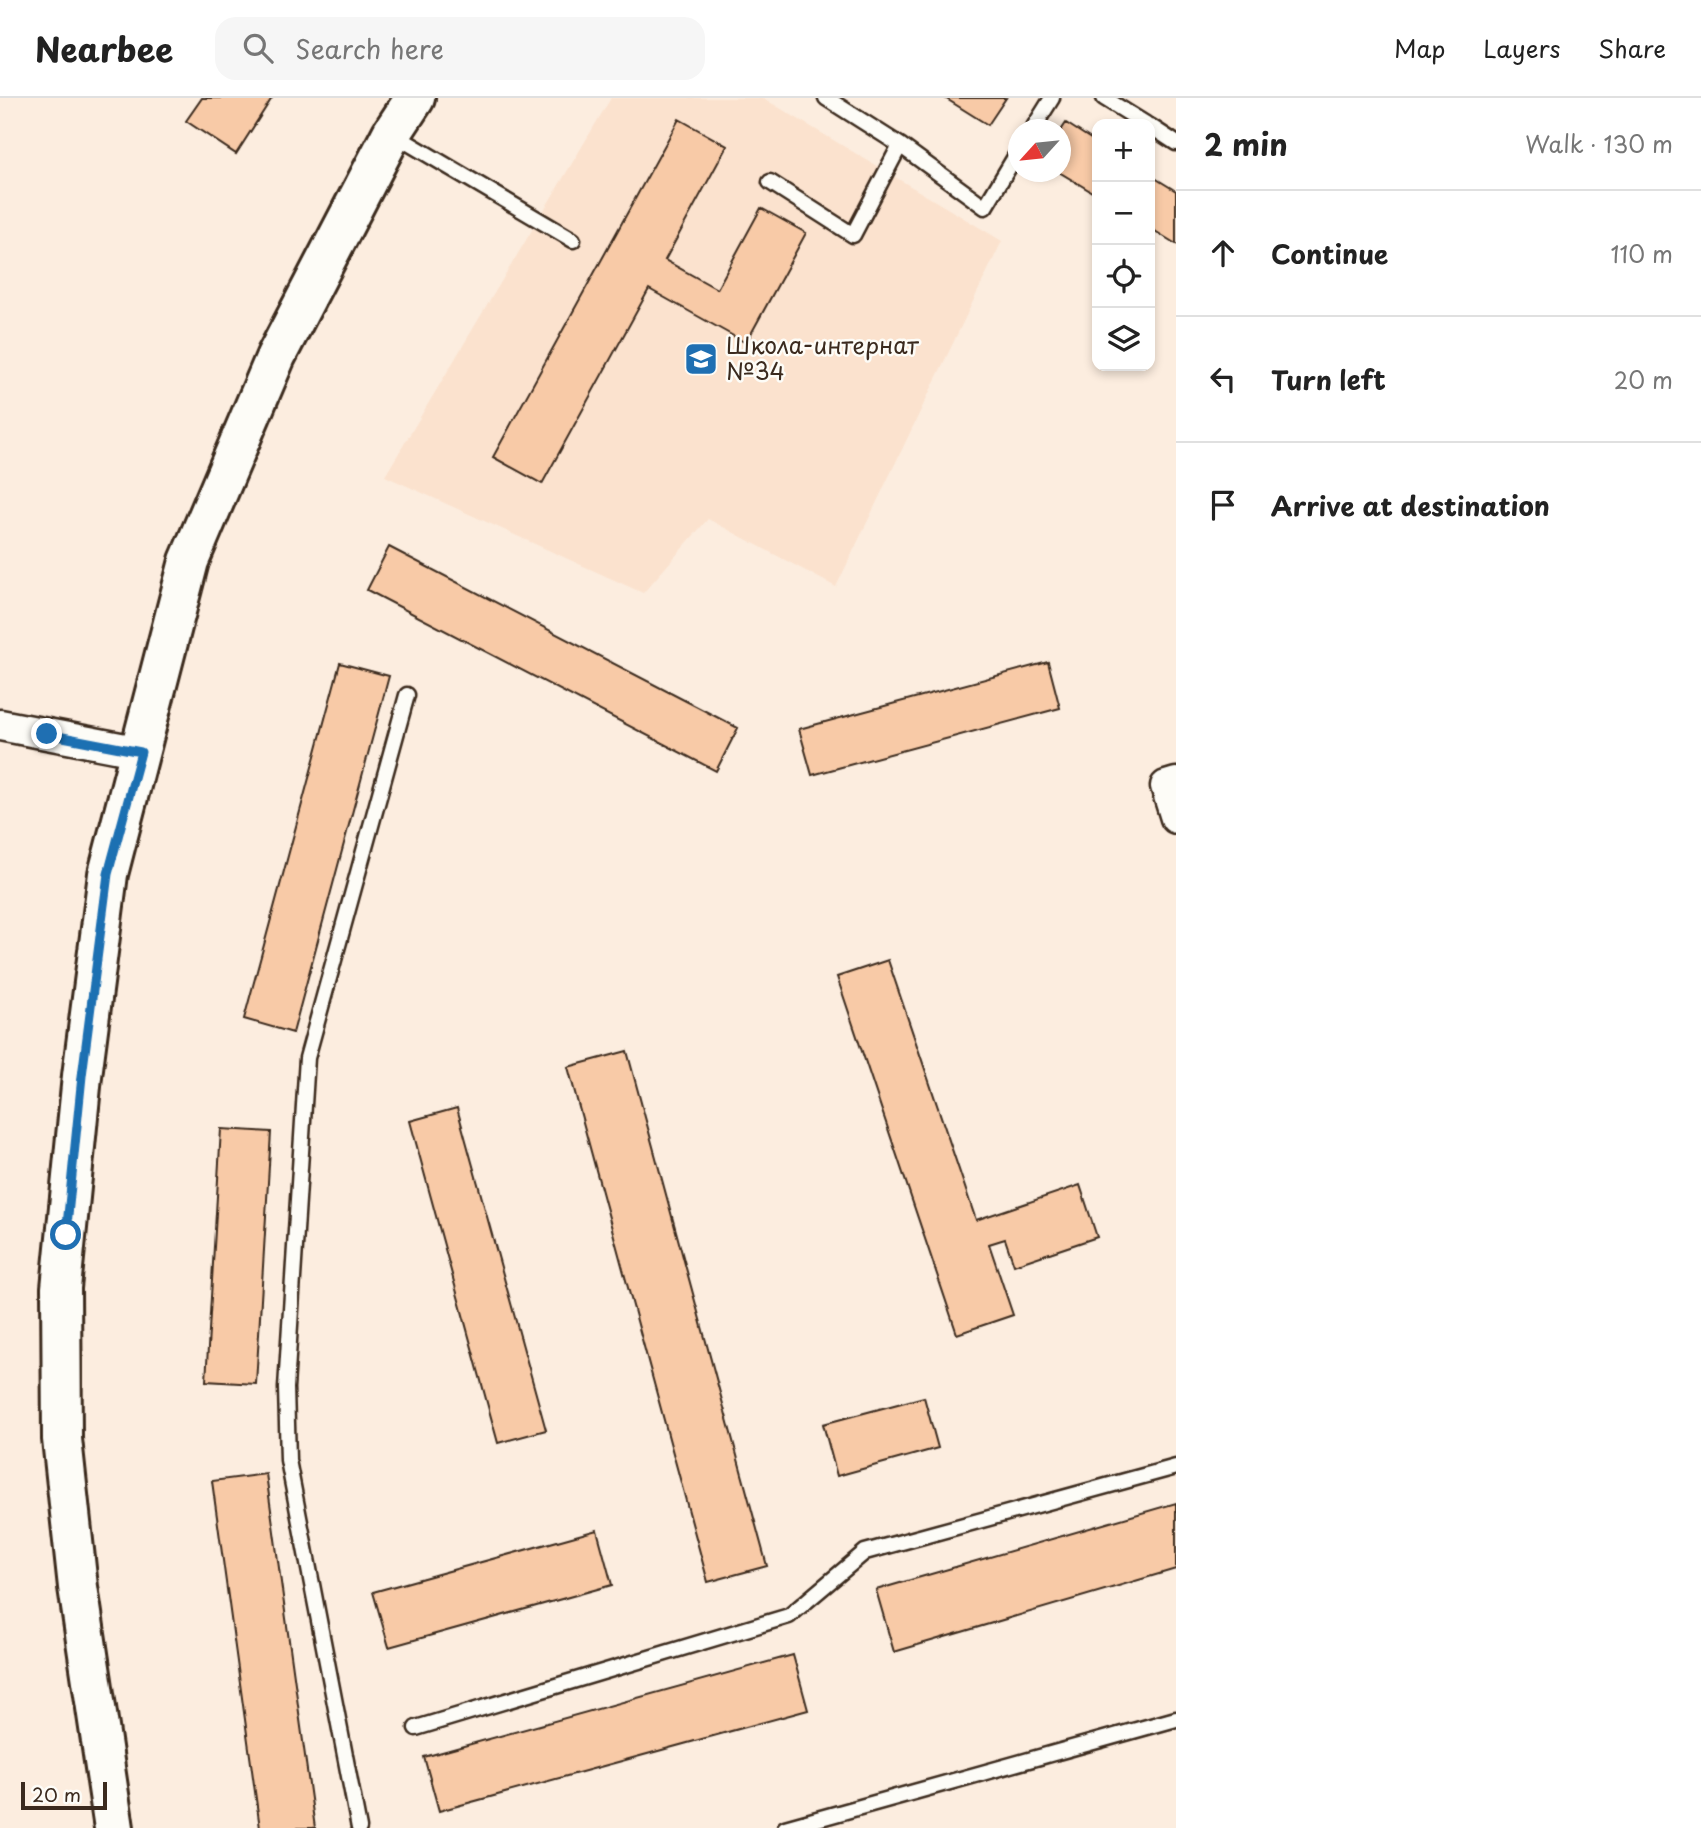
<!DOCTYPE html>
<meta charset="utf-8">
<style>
:root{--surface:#fff;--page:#f6f6f6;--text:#222;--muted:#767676;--line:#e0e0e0}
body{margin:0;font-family:"Playpen Sans",sans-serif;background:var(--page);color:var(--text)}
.controls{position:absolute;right:21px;top:21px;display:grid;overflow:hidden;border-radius:14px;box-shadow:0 4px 10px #0003}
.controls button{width:63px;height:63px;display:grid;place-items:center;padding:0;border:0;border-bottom:2px solid var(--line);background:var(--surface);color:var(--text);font:35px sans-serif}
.compass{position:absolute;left:1008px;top:21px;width:63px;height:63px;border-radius:50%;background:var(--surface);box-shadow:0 4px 10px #0003;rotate:243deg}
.scale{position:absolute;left:21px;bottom:18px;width:86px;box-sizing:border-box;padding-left:7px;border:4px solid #3b2a1e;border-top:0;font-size:19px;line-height:24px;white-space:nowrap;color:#3b2a1e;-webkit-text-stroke:5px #fdfcf7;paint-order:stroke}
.stop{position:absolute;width:21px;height:21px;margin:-16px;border:5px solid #1f6fb2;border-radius:50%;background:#fff}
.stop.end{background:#1f6fb2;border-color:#fff;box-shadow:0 2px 7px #0008}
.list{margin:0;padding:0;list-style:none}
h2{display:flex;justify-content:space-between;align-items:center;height:91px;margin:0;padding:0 28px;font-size:30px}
h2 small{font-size:23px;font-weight:400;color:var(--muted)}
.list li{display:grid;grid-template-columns:46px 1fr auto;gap:21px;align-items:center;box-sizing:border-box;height:126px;padding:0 28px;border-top:2px solid var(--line)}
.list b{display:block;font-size:26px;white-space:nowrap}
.list em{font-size:23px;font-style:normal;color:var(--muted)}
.icon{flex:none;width:38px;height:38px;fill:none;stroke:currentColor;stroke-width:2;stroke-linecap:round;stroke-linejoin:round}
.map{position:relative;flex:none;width:1176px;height:1730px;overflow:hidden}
header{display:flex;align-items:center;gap:42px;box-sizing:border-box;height:98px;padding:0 35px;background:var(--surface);border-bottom:2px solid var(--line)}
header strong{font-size:33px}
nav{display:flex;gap:38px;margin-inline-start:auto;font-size:24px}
.search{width:490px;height:63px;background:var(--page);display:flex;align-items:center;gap:18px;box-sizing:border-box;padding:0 24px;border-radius:21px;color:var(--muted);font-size:26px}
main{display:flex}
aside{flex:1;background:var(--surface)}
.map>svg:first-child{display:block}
.built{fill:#fbe2ce}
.building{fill:#f8caa7;stroke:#3b2a1e;stroke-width:2}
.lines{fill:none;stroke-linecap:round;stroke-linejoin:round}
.lane-casing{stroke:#3b2a1e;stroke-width:19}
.street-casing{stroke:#3b2a1e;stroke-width:35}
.secondary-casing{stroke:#3b2a1e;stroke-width:44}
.lane{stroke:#fdfcf7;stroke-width:14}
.street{stroke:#fdfcf7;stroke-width:30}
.secondary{stroke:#fdfcf7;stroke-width:38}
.route{stroke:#1f6fb2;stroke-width:9}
.labels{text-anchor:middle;stroke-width:5;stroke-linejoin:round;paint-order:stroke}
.poi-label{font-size:23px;fill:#3b2a1e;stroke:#fdfcf7;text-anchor:start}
</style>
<header>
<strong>Nearbee</strong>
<div class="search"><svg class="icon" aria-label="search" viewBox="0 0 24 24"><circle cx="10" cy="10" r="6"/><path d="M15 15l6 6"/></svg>Search here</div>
<nav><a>Map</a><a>Layers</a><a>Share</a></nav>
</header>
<main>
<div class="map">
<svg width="1176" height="1730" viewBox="0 0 1176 1730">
<rect width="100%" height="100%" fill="#fceddf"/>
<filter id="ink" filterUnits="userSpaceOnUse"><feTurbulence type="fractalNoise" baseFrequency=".0143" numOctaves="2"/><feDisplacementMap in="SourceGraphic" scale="14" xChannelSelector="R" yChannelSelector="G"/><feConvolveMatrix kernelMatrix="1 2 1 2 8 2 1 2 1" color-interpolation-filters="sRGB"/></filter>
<g filter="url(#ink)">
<path class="built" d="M611,0H763L1002,143L836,489L708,421L643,495L385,378Z"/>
<path class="building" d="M202,0H272L236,56L186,23Z
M945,0H1006L988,27Z
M679,21L727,48L665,162L717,191L761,110L806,135L746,245L649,191L542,386L493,359Z
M1066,25L1097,45V97L1059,74H1060V34Z
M1150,77L1176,93V146L1150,130Z
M389,449L738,630L716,673L367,492Z
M1048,564L1060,610L812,677L799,631Z
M340,565L389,578L293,935L244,921Z
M888,862L976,1122L1080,1087L1097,1139L1014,1167L1005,1141L989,1146L1013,1217L957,1236L837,879Z
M627,953L767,1468L708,1484L568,969Z
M457,1010L546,1332L498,1345L410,1023Z
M221,1031L271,1034L256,1286L206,1283Z
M924,1299L938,1350L837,1378L823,1326Z
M266,1376L315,1730H260L212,1383Z
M1176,1405V1471L894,1554L876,1492Z
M597,1432L612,1487L389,1549L373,1494Z
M793,1557L808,1612L439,1713L424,1659Z"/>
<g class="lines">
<defs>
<path id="lane" d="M1104,0L1146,26
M1150,28L1176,45
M1032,32L1052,0
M393,36L573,142
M900,47L985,109L1018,54
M770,84L853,137L900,47L826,0
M416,1630L789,1518L865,1454L1176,1369
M359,1730L288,1362L286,1290L307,960L407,597
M785,1730L1176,1621"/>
<path id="street" d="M0,627L141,654
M1176,685L1166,688L1176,720"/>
<path id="secondary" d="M114,1730L78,1489L62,1341L61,1190L82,978L108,776L189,463L276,258L392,35L415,0"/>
</defs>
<use href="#lane" class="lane-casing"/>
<use href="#street" class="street-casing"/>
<use href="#secondary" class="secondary-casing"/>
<use href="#lane" class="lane"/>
<use href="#street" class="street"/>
<use href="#secondary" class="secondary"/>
</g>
</g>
<g class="lines" filter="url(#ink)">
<path class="route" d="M47,636L141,654L108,776L82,978L66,1137"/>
</g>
<defs>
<symbol id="school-square" viewBox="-11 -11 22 22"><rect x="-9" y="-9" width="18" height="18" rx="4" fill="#1f6fb2" stroke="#fdfcf7"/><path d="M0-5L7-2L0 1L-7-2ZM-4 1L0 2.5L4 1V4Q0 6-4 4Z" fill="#fff"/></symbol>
</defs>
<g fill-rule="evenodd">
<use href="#school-square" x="682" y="242" width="38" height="38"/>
</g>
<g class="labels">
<g class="poi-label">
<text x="726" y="256">Школа-интернат<tspan x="726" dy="26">№34</tspan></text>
</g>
</g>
</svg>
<div class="controls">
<button>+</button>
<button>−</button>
<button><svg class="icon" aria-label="locate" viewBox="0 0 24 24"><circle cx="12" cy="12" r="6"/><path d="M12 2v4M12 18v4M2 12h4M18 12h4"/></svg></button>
<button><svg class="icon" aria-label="layers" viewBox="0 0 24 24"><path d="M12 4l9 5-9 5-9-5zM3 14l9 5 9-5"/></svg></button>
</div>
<svg class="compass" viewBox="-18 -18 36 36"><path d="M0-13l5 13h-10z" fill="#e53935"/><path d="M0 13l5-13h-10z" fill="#767676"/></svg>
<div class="scale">20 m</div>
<div class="stop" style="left:66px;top:1137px"></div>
<div class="stop end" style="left:47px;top:636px"></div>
</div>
<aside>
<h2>2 min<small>Walk · 130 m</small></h2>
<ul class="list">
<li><svg class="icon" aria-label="ahead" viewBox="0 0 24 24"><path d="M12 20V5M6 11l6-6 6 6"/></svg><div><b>Continue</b></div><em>110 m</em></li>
<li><svg class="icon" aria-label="left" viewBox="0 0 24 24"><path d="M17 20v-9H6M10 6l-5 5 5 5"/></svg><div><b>Turn left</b></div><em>20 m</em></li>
<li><svg class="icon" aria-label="arrive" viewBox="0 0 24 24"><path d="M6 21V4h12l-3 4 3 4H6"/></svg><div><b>Arrive at destination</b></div></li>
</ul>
</aside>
</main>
